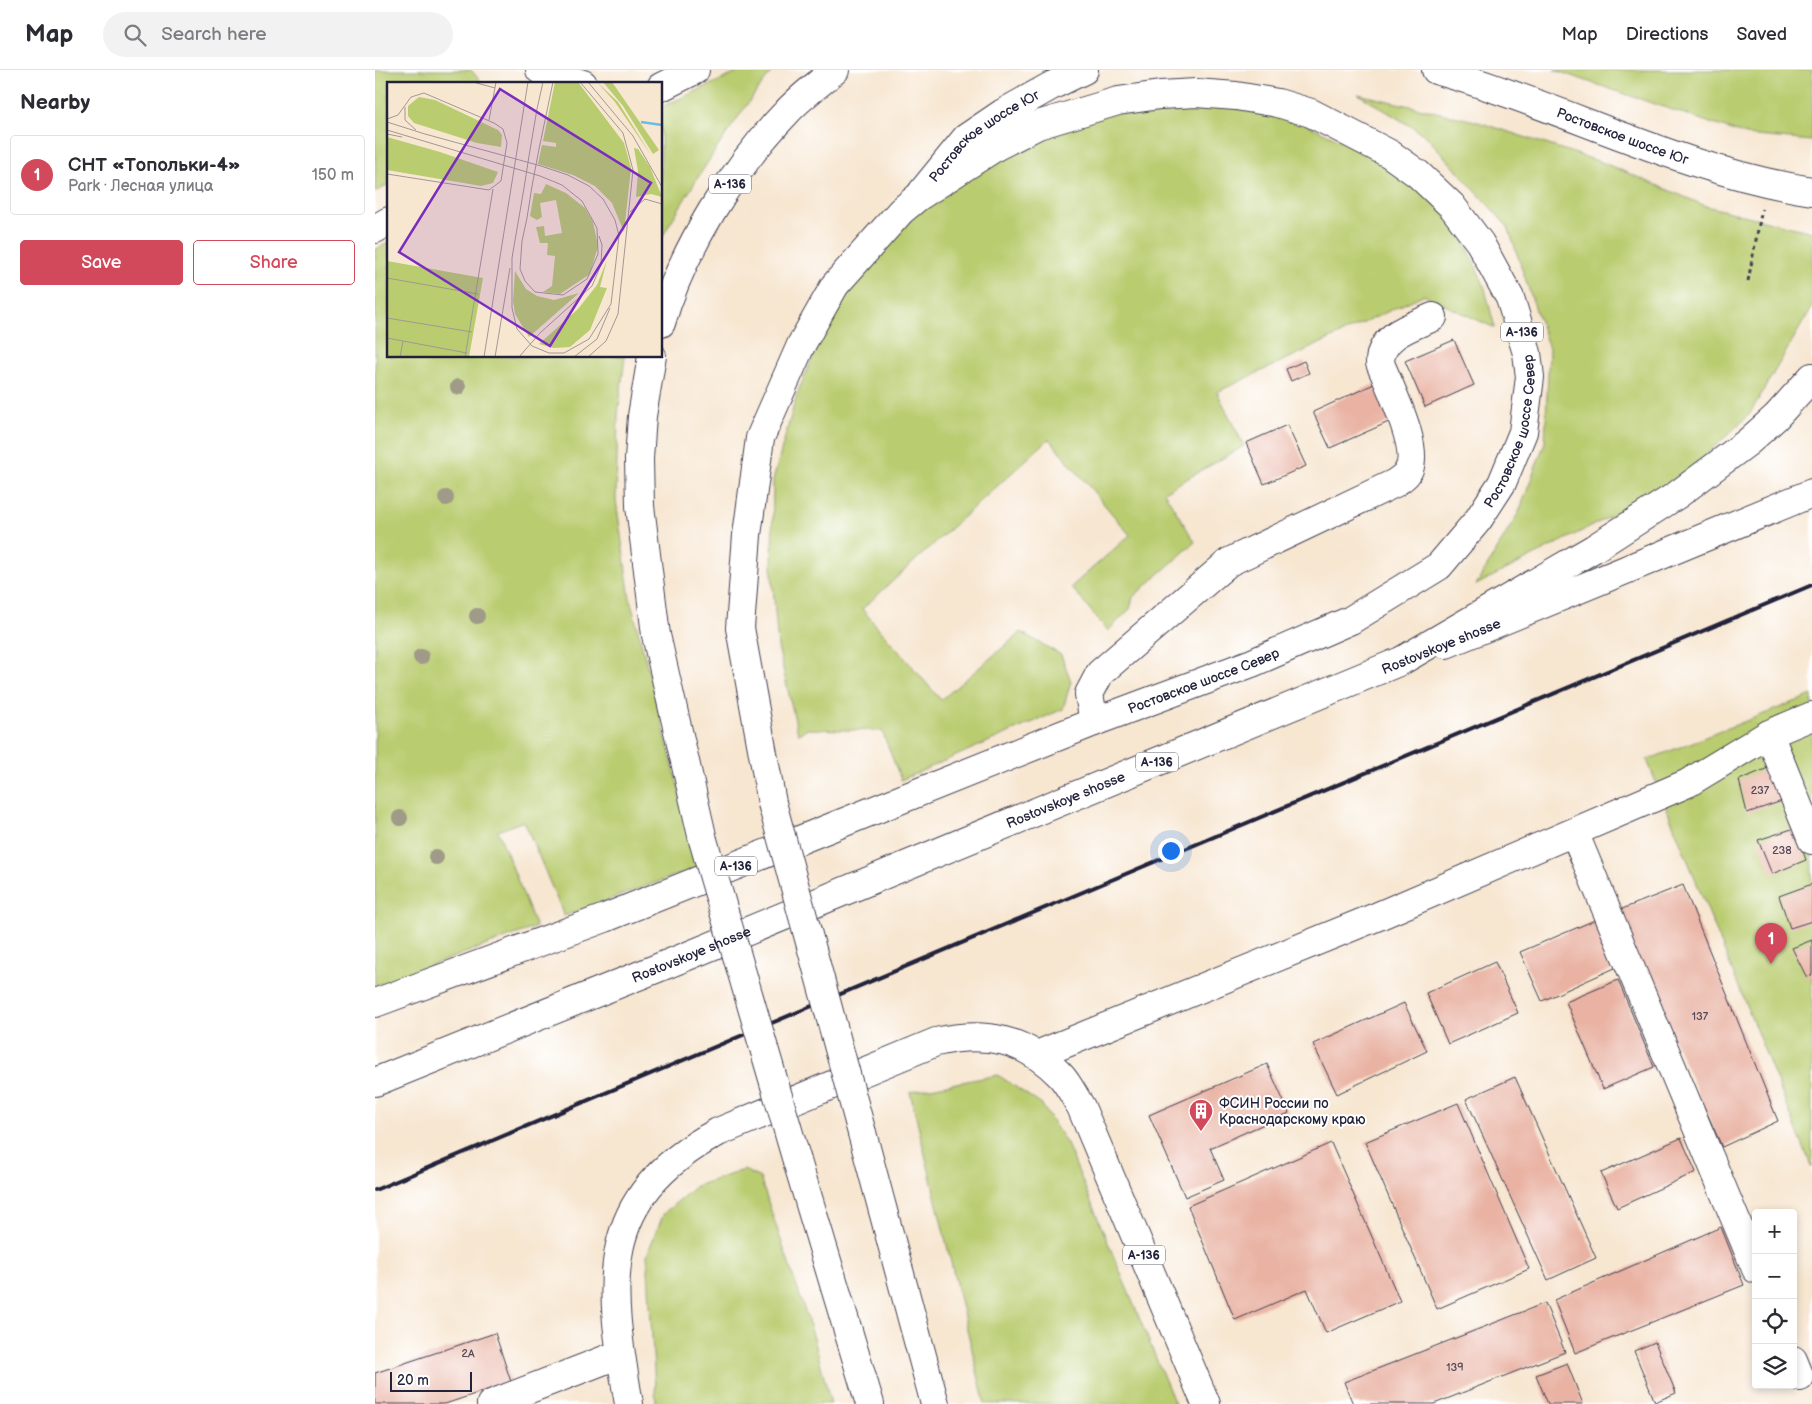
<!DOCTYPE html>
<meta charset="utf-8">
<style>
:root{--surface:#fff;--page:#f2f2f3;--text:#2b2b33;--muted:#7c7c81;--line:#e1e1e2;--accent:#d1495b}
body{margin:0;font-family:"Balsamiq Sans",sans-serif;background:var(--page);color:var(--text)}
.controls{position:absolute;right:15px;bottom:15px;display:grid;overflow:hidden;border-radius:5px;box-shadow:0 2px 8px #0003}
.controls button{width:45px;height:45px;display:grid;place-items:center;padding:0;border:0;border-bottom:1px solid var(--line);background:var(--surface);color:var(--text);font:25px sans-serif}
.scale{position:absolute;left:15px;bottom:12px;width:82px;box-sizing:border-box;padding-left:5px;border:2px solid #22223b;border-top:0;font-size:14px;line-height:18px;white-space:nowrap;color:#22223b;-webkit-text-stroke:4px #fff;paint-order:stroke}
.you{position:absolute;left:795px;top:780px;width:18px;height:18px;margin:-12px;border:4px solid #fff;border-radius:50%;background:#1a73e8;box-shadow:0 0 0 8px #1a73e833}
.badge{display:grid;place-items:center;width:32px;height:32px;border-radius:50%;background:var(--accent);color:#fff;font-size:16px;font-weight:700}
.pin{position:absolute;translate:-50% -41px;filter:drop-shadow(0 1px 2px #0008)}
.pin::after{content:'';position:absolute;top:26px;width:18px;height:15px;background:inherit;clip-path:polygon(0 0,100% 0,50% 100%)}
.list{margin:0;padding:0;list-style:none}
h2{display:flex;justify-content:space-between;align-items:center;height:65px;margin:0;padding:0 20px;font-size:21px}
h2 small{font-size:16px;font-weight:400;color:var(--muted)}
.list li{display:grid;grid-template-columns:32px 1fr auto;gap:15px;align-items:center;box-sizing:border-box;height:80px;margin:0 10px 10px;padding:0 10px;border:1px solid var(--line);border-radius:5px}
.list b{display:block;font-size:19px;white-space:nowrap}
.list p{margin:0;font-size:16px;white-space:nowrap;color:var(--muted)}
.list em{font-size:16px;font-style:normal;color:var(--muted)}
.actions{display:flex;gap:10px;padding:15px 20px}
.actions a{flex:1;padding:11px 0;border:1px solid var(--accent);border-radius:5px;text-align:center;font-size:18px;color:var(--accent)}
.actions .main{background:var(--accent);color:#fff}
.icon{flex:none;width:28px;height:28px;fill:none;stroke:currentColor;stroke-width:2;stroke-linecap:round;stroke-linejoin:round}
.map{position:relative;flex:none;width:1437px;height:1334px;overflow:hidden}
header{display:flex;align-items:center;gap:30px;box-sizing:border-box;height:70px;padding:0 25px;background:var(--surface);border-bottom:1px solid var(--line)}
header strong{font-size:24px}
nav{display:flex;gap:28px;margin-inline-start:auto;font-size:18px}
.search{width:350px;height:45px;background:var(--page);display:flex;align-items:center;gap:12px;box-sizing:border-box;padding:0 18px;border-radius:28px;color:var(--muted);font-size:19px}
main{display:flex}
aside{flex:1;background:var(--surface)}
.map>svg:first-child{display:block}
.green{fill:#b9cc70;stroke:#6e7756}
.building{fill:#e9b2a3}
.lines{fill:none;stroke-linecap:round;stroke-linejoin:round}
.minor-casing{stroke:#423f51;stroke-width:30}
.major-casing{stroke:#423f51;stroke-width:30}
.highway-casing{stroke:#423f51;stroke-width:30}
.path{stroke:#423f51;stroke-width:3;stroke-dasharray:4 4;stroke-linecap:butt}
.minor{stroke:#fff;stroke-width:28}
.major{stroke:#fff;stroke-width:28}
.highway{stroke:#fff;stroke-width:28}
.rail{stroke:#22223b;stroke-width:4}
.highway-bridge-casing{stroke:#423f51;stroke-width:30;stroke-linecap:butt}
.highway-bridge{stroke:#fff;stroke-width:28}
.tree{fill:#9f9b88}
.labels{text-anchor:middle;stroke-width:4;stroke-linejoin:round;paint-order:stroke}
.number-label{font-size:11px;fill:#544655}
.shield{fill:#fff;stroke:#646476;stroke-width:1}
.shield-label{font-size:12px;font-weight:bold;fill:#22223b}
.street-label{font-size:14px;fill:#22223b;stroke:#fff}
.poi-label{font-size:14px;fill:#22223b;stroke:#fff;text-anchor:start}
.inset-river{fill:none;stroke:#6dbbe7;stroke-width:2.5}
.inset-road{fill:none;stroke:#a29894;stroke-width:1}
.view{fill:#7b2cbf;fill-opacity:0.15;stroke:#7b2cbf;stroke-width:2.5}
.inset-edge{fill:none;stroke:#22223b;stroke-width:2.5}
</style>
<header>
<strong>Map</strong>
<div class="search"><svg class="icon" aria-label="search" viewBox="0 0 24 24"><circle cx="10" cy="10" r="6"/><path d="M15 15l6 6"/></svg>Search here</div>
<nav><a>Map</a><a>Directions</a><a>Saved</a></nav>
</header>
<main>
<aside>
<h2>Nearby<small></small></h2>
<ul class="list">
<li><span class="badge">1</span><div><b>СНТ «Топольки-4»</b><p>Park · Лесная улица</p></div><em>150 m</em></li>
</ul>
<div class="actions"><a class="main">Save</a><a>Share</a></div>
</aside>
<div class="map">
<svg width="1437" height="1334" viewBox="0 0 1437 1334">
<rect width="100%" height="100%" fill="#fff"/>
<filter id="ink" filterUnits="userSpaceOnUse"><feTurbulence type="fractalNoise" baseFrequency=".02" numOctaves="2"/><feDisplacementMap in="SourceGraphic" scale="10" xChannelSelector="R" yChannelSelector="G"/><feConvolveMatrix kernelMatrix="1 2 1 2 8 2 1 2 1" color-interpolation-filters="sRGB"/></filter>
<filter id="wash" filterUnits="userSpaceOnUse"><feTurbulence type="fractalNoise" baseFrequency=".0096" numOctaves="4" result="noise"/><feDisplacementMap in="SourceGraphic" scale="20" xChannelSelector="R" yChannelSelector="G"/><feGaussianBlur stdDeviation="1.12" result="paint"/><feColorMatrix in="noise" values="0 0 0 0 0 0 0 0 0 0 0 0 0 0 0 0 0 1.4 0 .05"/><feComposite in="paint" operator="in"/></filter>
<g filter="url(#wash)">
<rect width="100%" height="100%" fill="#f7e6d0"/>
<path class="green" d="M0,0H96L108,14H14V114L0,122Z
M368,0H398C356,54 320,110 286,169V37Z
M1179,0H1437V71L1371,65Z
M983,24L1100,51L1229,93L1331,136L1437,162V237L1374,345L1299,414L1101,515L1144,442L1170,372L1174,279L1133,157L1050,65Z
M885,33L1015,93L1066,140L1092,177L1109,215L1120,258L1048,225L842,322L869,376L789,422L820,472L758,527L755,539L733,561L696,517L755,465L674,369L487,539L566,630L646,562L686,585L696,611L688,639L526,710L507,661L433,659L423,664L403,577L397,505L398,410L422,324L445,270L476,218L517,168L567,120L613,87L752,34Z
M14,172V286H250L243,344L241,430L255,529L324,797L189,846L149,751L123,761L161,857L0,916V180Z
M1437,625V1098L1272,690Z
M623,1005L667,1035L692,1074L800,1334H610L535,1022Z
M369,1100L385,1108L438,1265L456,1334H281L272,1184L289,1143L321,1116Z"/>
<g id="blocks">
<path class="building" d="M1079,270L1099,315L1050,337L1030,291Z
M929,291L934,303L916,311L911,299Z
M999,314L1016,351L955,378L938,342Z
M912,355L931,396L889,414L871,373Z
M1393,698L1410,730L1372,743L1364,710Z
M1420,758L1431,790L1397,804L1383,770Z
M1437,814V851L1415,858L1404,826Z
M1308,815L1403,1051L1347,1077L1242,841Z
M1220,850L1242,897L1167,931L1145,882Z
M1437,870V905L1432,908L1417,878Z
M1120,892L1143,943L1073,974L1051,923Z
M1243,910L1279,997L1228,1019L1191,932Z
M1029,933L1052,981L962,1024L938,974Z
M892,994L914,1043L835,1078L849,1110L810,1127L774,1045Z
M1140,1007L1221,1188L1173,1210L1091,1029Z
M1083,1033L1154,1199L1062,1239L990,1072Z
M1306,1068L1321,1102L1242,1138L1226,1103Z
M956,1073L1025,1231L951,1263L932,1219L860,1250L813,1136Z
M1346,1157L1369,1215L1200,1283L1179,1230Z
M1170,1233L1190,1282L1059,1334H978L969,1312Z
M120,1263L136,1312L70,1334H0V1303Z
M1280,1272L1301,1323L1280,1332L1259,1281Z
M1192,1293L1208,1334H1173L1161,1305Z"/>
</g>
</g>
<g filter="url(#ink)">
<use href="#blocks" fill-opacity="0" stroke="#423f51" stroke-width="1"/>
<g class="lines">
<defs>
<path id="minor" d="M719,652L714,624L725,603L854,492L1020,413C1024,410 1029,407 1032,403C1048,382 1014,316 1005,293C1005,265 1036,257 1058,247
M1394,664L1437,770
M1199,762L1381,1199
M662,985L1001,847L1313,713L1394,664L1437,646
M1418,1290L1425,1307
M116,1334L245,1284"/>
<g id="major">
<path d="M165,0L208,14"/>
<path id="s1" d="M1061,0C1188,36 1306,101 1437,121"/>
<path d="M286,17L320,0"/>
<path id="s2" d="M547,122L591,68L628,43L676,16L709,0"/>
<path d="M0,159L14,151"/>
<path d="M1071,574L1437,423"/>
<path d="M254,1334C233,1212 220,1129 343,1062L561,972C609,961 649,968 685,1005C693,1013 699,1026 706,1037L831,1334"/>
</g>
<g id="highway">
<path d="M286,253C307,180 359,97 411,43C425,27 444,14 460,0"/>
<path d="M277,286L267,346L264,389L265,436L281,565L328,770"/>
<path id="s3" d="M0,933L230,848L719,652L877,593L976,550L1064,496L1103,450L1127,413L1148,362L1155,307L1152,283L1135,228L1105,173L1077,136L1043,104L1015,84L936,43L903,33L861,26L821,23L785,25L743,31L663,55L622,76L543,127L526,141L460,215L426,275L385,368L372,465L365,558L397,733"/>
<path id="s4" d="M0,1012L310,887L1026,591L1218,479L1302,425L1373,372L1401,347L1437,307"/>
<path d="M487,1063L560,1334"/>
<path d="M422,1091L495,1334"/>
</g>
</defs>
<use href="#minor" class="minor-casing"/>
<use href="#major" class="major-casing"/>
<use href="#highway" class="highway-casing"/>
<path class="path" d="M1373,211L1387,139"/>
<use href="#minor" class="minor"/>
<use href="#major" class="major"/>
<use href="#highway" class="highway"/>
<path class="rail" d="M0,1120L1437,515"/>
<defs>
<path id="highway-bridge" d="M397,733L487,1063
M328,770L422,1091"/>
</defs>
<use href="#highway-bridge" class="highway-bridge-casing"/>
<use href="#highway-bridge" class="highway-bridge"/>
</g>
<g class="tree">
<circle cx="83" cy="317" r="8"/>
<circle cx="71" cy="428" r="8"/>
<circle cx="102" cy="546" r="8"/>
<circle cx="46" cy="587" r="8"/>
<circle cx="25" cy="748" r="8"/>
<circle cx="61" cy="787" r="8"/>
</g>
</g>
<defs>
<symbol id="building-pin" viewBox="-11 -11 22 30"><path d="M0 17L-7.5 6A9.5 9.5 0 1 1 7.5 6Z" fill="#d1495b" stroke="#fff"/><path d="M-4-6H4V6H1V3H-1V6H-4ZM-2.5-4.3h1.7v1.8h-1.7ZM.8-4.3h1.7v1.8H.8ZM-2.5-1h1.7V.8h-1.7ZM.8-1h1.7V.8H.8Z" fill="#fff"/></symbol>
</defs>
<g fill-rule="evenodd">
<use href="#building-pin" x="812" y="1027" width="28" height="38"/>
</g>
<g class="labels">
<g class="number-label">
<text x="1385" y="724">237</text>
<text x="1407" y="784">238</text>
<text x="1325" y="950">137</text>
<text x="93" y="1287">2А</text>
<text x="1080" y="1301">139</text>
</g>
<g class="shield">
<rect x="334" y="104.5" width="42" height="19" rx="4"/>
<rect x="1126" y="252.5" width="42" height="19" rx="4"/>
<rect x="761" y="682.5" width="42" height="19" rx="4"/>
<rect x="340" y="786.5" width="42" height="19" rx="4"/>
<rect x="748" y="1175.5" width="42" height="19" rx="4"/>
</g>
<g class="shield-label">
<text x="355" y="118">А-136</text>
<text x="1147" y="266">А-136</text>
<text x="782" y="696">А-136</text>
<text x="361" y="800">А-136</text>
<text x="769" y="1189">А-136</text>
</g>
<g class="street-label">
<text dy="5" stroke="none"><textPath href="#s1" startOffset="198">Ростовское шоссе Юг</textPath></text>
<text dy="5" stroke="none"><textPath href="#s2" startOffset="85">Ростовское шоссе Юг</textPath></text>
<text dy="5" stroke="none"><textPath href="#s3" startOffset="1309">Ростовское шоссе Север</textPath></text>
<text transform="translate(1066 576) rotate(-22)" y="5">Rostovskoye shosse</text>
<text dy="5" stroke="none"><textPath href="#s3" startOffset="889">Ростовское шоссе Север</textPath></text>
<text dy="5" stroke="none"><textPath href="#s4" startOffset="746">Rostovskoye shosse</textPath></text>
<text dy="5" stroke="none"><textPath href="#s4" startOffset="341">Rostovskoye shosse</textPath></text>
</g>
<g class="poi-label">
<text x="844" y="1038">ФСИН России по<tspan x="844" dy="16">Краснодарскому краю</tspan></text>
</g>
</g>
<g transform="translate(12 12)">
<rect width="275" height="275" fill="#f7e6d0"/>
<path d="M168,0H191L237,61L244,86L237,150L225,121L208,104L186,93L151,82L155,63L169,65V61L156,59ZM210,0L231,20L264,73L228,20ZM216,0H225L272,68L266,72L236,24ZM32,15L48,18L111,48L115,53L114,65L90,61L27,41L21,34V24ZM0,55L53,70L111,90L106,101L94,104L0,88ZM247,66L251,67L263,85L275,115L264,112L249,115L251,89ZM159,102L179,111L198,126L206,140L211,164L203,192L173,212L156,210L165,204L168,174L160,173L161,161H153L149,145L157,144L158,154L175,151L169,118L153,121L155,135L150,138L143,134L147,111L154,112ZM220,178L213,205L220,206L203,248L183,265L167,266L152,262L191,227L210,203ZM0,179L96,196L82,275H0ZM128,189L139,207L150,214L167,218L192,211L142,255L128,232L126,219Z" fill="#b9cc70"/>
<path class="inset-river" d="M254,40L275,43"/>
<path class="inset-road" d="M86,0L108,6M193,0L236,51L246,88L231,232L219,259L201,275M201,0L246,54L275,105M18,25V38L29,48M0,37L11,33L24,15L37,11L107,41L116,47L120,61L114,99L102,108L0,92M102,38L109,0M0,40L38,52L111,72L154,84L181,93L202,104L216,117L228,138L232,154L224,222L202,257L177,271H162L145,264L130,247L125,226V176L137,106L142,74L150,27L156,0M0,48L110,81L153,94L175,103L195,119L210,146L211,172L200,197L176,213L148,210L138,199L133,187L135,159L140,136L145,104L152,67L166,0M0,52L15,55M243,130L258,117L275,122M0,196L91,212M0,236L85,250M0,256L80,271M13,275L16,259M78,275L106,107M97,275L141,0M108,275L123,186M132,275L153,251L205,204L214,183L215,163L212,154M187,275L210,257L223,226"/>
<path class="view" d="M113,7L264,101L163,264L12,170Z"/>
<rect width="275" height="275" class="inset-edge"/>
</g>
</svg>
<div class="controls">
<button>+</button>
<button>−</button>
<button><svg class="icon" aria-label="locate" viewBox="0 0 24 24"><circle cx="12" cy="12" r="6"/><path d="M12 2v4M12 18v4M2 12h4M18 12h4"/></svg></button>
<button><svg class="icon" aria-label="layers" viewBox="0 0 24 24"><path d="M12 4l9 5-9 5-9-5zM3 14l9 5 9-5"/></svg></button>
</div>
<div class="scale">20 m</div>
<div class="you"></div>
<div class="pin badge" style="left:1396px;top:894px">1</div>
</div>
</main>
